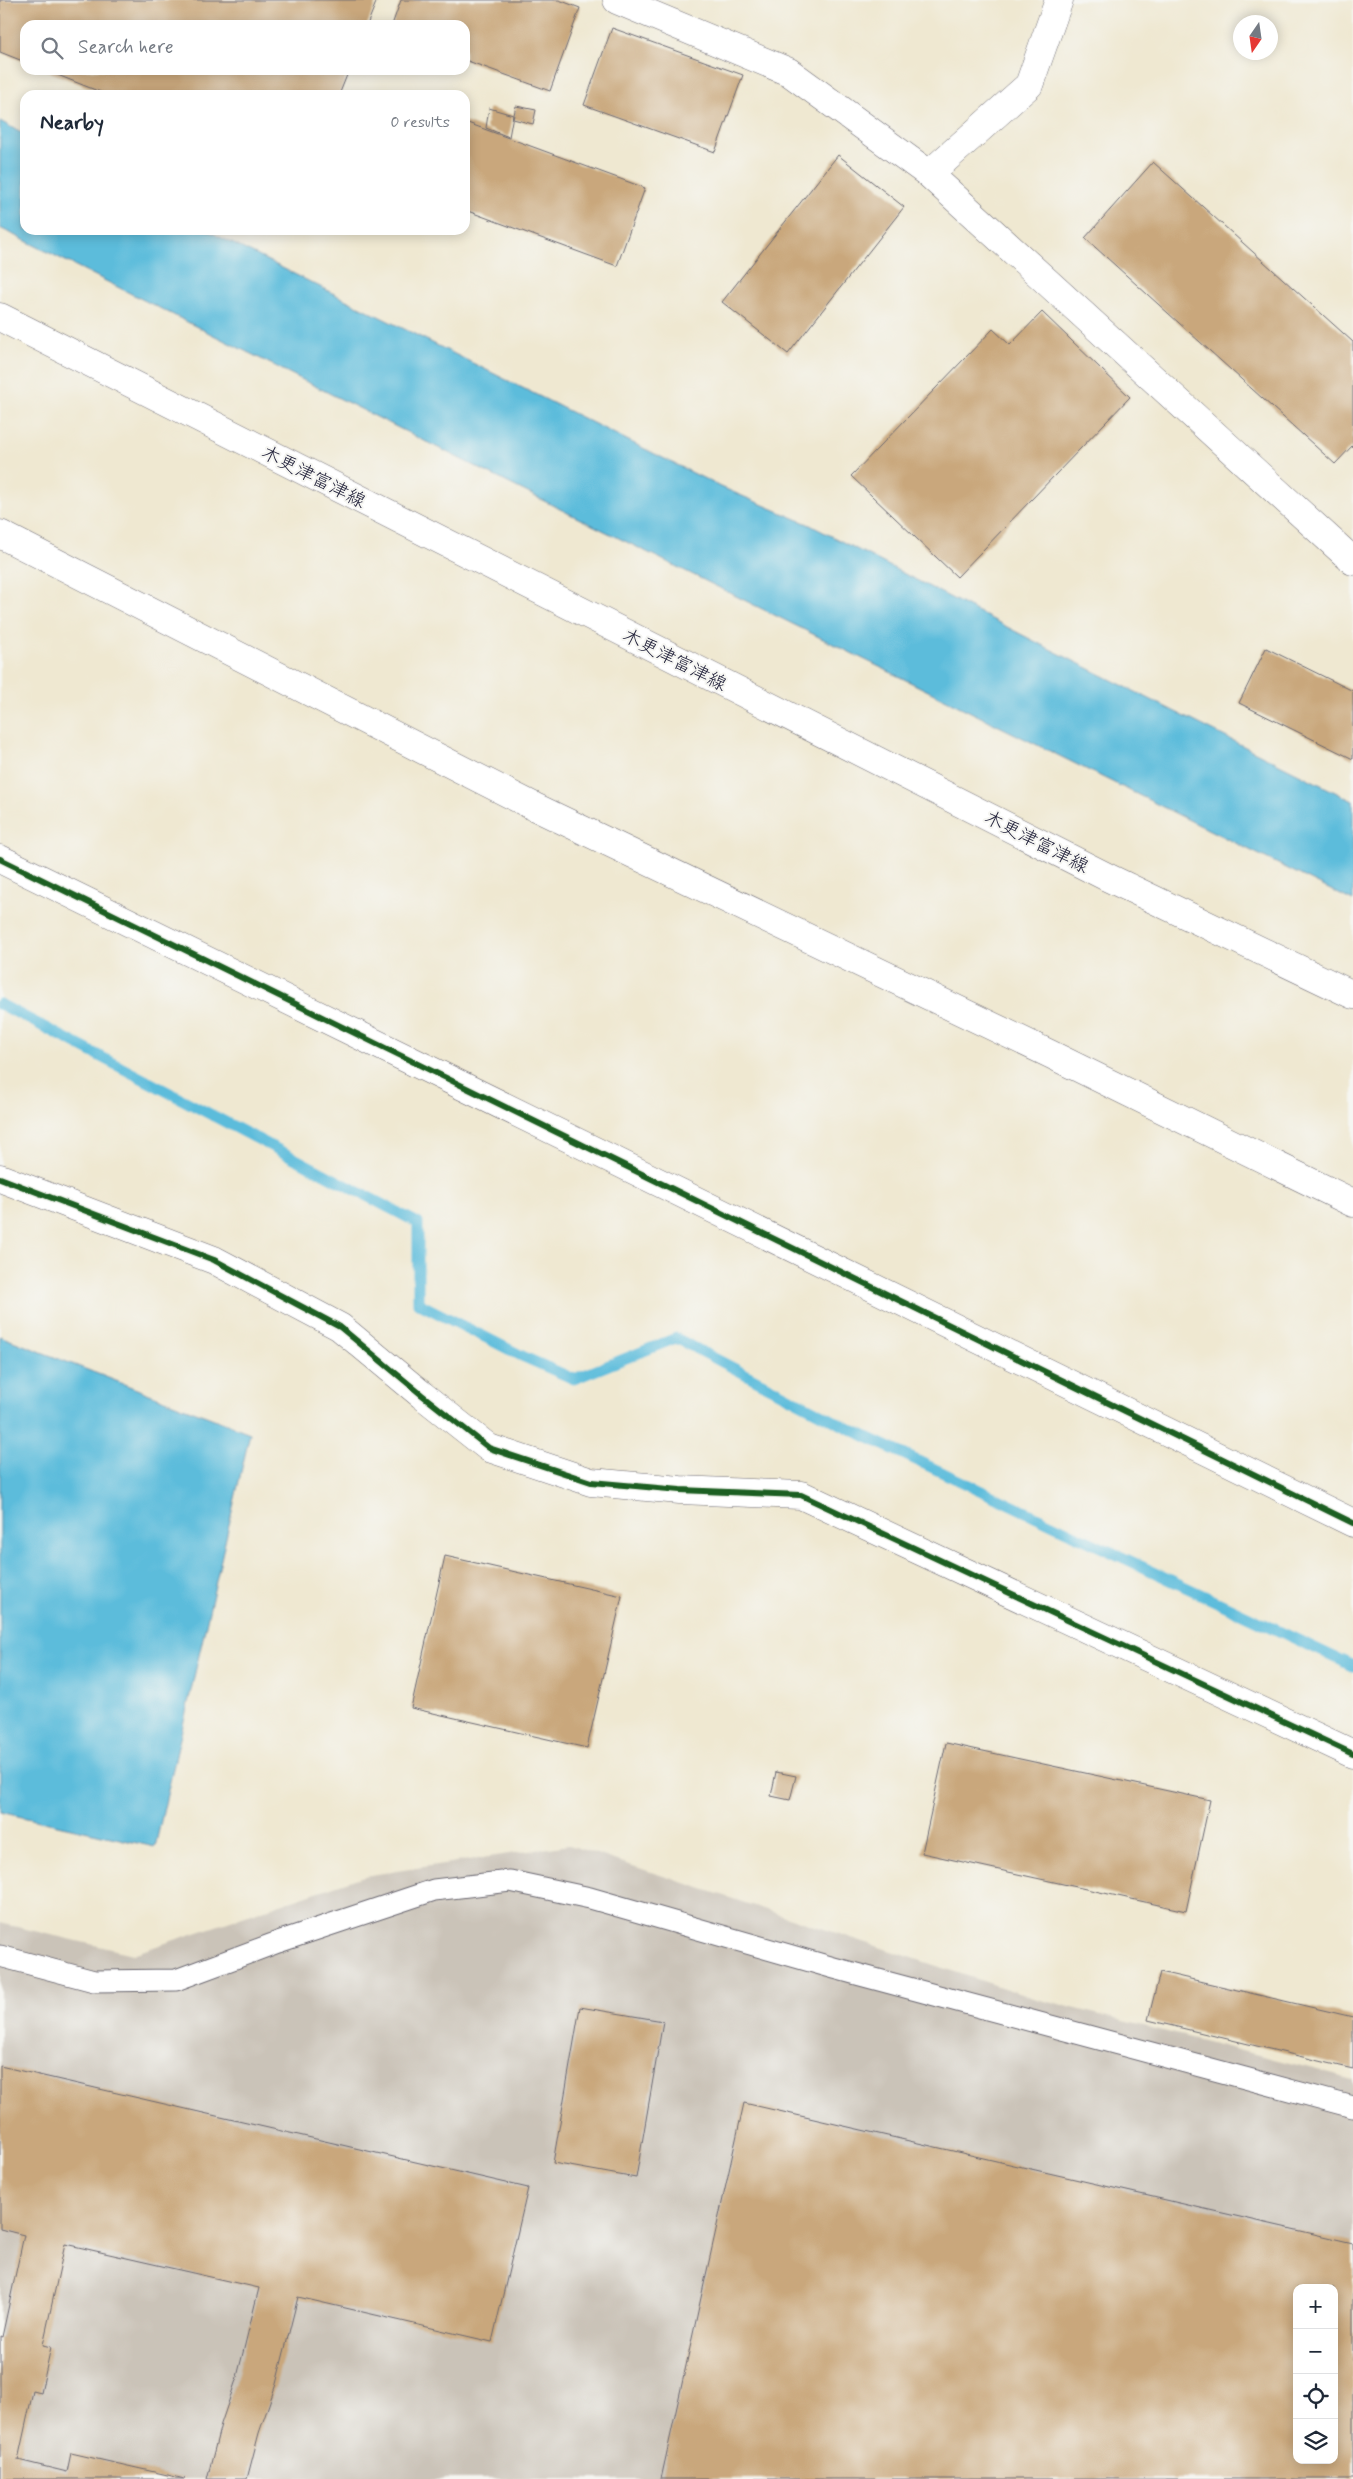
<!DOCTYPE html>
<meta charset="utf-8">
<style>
:root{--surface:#fff;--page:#f6f6f7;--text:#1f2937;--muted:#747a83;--line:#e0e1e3}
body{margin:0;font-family:Mynerve,"Klee One",sans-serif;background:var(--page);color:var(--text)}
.controls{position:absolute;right:15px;bottom:15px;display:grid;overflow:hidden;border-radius:10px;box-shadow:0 2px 12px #0003}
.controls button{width:45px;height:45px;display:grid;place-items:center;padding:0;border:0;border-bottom:1px solid var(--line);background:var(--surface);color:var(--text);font:25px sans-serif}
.compass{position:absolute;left:1233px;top:15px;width:45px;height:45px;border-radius:50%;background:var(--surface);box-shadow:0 2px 12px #0003;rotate:193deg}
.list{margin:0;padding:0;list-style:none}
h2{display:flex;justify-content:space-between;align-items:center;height:65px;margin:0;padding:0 20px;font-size:21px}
h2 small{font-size:16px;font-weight:400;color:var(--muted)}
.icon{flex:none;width:28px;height:28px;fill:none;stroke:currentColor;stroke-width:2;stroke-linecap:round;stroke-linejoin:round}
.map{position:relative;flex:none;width:1353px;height:2479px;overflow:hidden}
.search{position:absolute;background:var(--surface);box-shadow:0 2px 12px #0003;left:20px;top:20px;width:450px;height:55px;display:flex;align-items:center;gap:12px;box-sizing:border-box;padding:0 18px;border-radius:15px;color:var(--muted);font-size:19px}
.panel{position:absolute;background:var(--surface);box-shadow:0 2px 12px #0003;left:20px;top:90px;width:450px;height:145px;border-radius:15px}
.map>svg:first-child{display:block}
.industrial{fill:#cac3b8;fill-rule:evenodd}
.water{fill:#5cbcdb;stroke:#3f6f8b}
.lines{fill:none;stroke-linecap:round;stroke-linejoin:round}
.stream{stroke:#5cbcdb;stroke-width:11}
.building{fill:#c9a77b;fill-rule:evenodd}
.lane-casing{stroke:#6a6770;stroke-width:23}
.street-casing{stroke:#6a6770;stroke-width:29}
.secondary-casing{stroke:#6a6770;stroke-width:29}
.primary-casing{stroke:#6a6770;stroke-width:29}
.lane{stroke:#fff;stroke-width:21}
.street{stroke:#fff;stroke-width:28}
.secondary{stroke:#fff;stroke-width:28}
.primary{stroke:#fff;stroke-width:28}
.cycleway-casing{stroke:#f6f6f2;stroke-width:9}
.cycleway{stroke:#1b5e20;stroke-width:6}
.labels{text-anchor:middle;stroke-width:4;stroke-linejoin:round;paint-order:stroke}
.street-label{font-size:19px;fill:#22223b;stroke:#f6f6f2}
</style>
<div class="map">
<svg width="1353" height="2479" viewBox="0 0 1353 2479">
<rect width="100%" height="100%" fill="#f6f6f2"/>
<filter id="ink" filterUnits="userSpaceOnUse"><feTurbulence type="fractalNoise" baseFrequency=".02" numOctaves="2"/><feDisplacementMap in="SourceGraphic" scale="10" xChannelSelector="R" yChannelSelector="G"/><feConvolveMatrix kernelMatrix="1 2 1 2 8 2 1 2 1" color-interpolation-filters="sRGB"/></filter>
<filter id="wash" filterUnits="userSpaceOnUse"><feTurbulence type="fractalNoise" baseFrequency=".0096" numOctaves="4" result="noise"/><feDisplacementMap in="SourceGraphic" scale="20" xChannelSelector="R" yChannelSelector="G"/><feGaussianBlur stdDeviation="1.12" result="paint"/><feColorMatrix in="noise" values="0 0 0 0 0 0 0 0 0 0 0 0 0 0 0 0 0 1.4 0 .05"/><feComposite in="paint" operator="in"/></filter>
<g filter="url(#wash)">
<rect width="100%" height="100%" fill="#efe8d1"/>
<path class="industrial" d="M569,1845L1037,1999L1353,2079V2479H0V1923L133,1954L364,1876ZM1297,2288H1334V2460H1297Z"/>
<path class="water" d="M0,121L25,135V230H206L721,487L808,524L1034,641L1353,801V901L566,512L0,228Z
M0,1336L250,1433L155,1847L0,1812Z"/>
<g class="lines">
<path class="stream" d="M0,1004L418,1223V1303L524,1357L574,1379L676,1338L848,1428L1353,1666"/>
</g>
<g id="blocks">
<path class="building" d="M0,0H377L367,25H25V62L0,52Z
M401,0H559L580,8L550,91L465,60V25H392Z
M612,28L743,75L715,152L584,105Z
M45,70H349L339,95H108Z
M516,106L536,110L533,124L513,119Z
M489,108L513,115L509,137L486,128Z
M465,122L645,188L617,266L465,210Z
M838,155L904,207L788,354L722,302Z
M1153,162L1353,342V445L1335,464L1085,238Z
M1042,312L1130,397L957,577L851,476L993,329L1010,345Z
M1266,648L1353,691V759L1239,703Z
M445,1556L622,1596L587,1748L411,1708Z
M946,1743L1210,1800L1186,1911L922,1853Z
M776,1772L796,1776L790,1800L771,1796Z
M1160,1972L1353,2017V2069L1148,2020Z
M580,2007L663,2021L636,2178L553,2163Z
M0,2066L528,2188L492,2342L298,2297L276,2384L259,2433L247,2479H207L221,2424L237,2377L259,2288L65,2244L43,2345L51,2347L41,2393L33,2391L18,2460L67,2472L71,2453L185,2479H0V2336L2,2337L24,2235L0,2229Z
M744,2103L1353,2243V2479H661ZM1297,2288H1334V2460H1297Z"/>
</g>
</g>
<g filter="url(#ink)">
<use href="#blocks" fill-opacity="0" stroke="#6a6770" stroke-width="1"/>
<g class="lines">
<defs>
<path id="lane" d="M0,1956L94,1981L176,1980L278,1942L434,1890L510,1881L590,1898L834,1968L1353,2107"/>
<path id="street" d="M617,0L789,72L929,174L1353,561
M929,174L1029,85L1059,0
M0,859L1353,1523"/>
<path id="secondary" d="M0,1178L214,1260L340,1327L422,1395L489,1448L591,1482L680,1490L801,1495L1353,1754"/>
<path id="primary" d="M0,317L1109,878L1353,995
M0,534L533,806L1050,1054L1353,1203"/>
</defs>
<use href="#lane" class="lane-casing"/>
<use href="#street" class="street-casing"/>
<use href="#secondary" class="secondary-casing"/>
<use href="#primary" class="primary-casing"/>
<use href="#lane" class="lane"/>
<use href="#street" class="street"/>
<use href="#secondary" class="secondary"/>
<use href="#primary" class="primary"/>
<defs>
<path id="cycleway" d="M0,859L1353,1523
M0,1178L214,1260L340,1327L422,1395L489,1448L591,1482L680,1490L801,1495L1353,1754"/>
</defs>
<use href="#cycleway" class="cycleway-casing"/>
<use href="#cycleway" class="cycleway"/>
</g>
</g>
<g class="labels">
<g class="street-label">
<text transform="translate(314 476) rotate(27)" y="7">木更津富津線</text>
<text transform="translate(675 659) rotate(27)" y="7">木更津富津線</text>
<text transform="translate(1037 841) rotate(27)" y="7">木更津富津線</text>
</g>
</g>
</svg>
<div class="controls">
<button>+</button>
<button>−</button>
<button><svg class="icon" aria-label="locate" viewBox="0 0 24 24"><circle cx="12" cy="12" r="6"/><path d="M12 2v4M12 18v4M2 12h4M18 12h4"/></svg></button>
<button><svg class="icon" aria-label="layers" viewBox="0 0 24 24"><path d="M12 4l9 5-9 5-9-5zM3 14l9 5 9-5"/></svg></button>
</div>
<svg class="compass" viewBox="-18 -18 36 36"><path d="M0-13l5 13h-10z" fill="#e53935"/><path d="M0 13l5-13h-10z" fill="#747a83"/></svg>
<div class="search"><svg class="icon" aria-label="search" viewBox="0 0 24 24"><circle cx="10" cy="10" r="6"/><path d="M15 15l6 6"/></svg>Search here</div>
<section class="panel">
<h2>Nearby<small>0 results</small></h2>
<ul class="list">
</ul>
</section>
</div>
